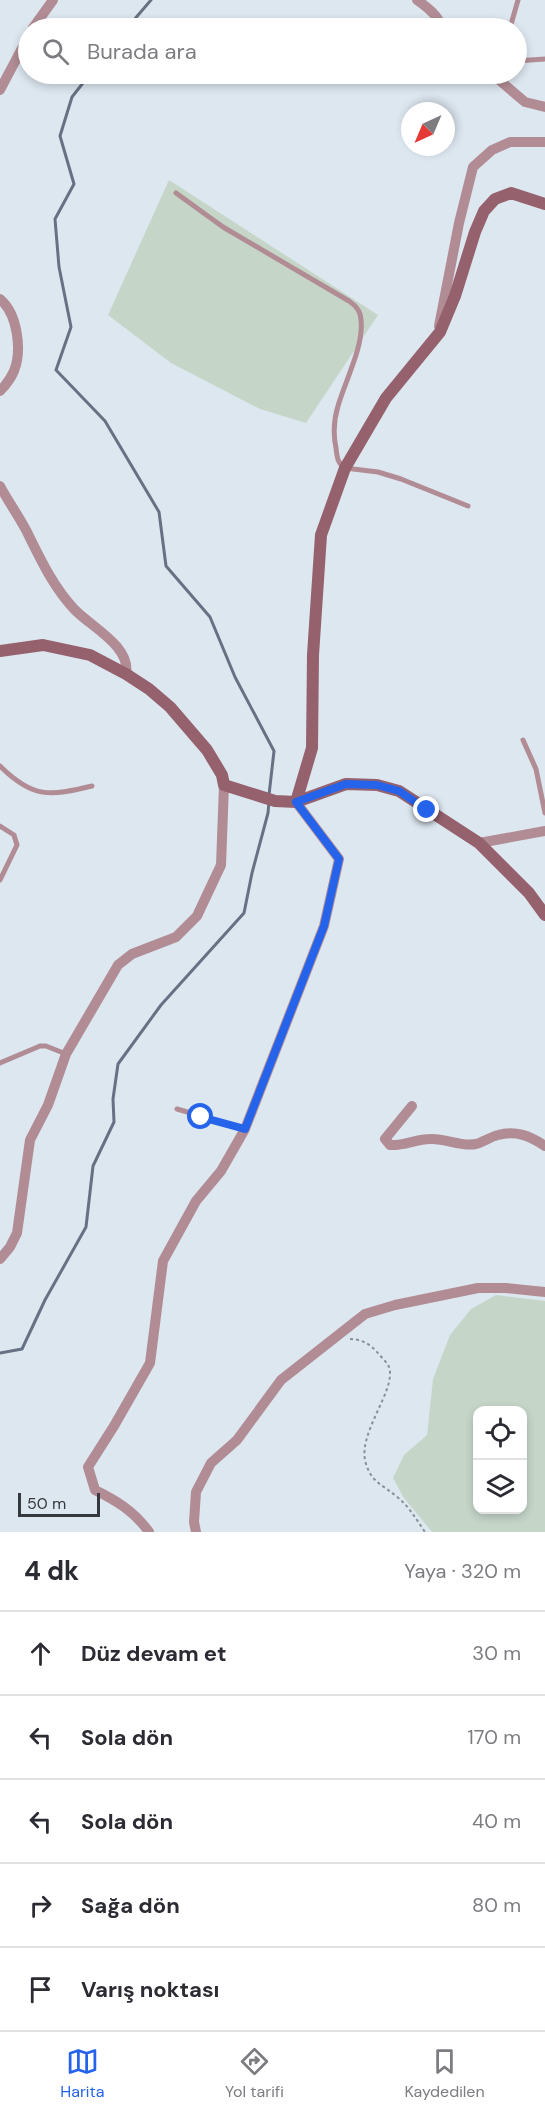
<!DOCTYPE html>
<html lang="tr">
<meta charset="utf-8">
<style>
:root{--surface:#fff;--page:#f2f2f3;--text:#2b2b33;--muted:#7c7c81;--line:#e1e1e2;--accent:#2563eb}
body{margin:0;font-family:"DM Sans",sans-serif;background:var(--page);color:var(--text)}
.controls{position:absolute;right:18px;bottom:18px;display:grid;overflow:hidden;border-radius:12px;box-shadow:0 3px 9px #0003}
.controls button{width:54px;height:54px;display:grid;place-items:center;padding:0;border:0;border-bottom:2px solid var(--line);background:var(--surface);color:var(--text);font:30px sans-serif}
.compass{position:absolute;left:401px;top:102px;width:54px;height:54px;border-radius:50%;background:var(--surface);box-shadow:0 3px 9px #0003;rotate:224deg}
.scale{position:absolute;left:18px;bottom:15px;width:82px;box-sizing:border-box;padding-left:6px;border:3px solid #35393d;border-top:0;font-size:16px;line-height:21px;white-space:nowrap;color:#35393d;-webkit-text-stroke:4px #dde7f0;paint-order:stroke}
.stop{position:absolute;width:18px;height:18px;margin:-14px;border:4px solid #2563eb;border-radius:50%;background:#fff}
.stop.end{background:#2563eb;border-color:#fff;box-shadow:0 2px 6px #0008}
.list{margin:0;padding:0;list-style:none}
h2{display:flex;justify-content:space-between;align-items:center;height:78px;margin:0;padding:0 24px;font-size:26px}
h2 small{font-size:20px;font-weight:400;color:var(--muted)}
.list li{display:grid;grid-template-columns:39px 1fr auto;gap:18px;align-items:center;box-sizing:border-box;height:84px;padding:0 24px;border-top:2px solid var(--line)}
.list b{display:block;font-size:22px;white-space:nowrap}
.list em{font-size:20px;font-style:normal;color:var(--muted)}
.icon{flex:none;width:33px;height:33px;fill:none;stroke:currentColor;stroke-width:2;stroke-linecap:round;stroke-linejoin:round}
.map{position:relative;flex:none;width:545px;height:1532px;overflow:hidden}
.search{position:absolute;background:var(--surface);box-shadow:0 3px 9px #0003;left:18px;right:18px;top:18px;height:66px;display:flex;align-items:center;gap:15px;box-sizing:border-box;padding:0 21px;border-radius:33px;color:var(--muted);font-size:22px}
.sheet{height:498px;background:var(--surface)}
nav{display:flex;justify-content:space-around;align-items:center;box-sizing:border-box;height:84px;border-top:2px solid var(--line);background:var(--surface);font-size:16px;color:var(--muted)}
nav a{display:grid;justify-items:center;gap:3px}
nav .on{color:var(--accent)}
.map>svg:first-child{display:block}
.green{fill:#c5d6c9;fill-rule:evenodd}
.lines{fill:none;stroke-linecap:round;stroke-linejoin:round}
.stream{stroke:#667184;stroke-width:3}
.path{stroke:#899096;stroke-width:2;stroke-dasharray:3 3;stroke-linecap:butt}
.lane{stroke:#b18c94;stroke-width:5}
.street{stroke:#b18c94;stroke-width:10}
.secondary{stroke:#94616d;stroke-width:12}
.route{stroke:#2563eb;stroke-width:8}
</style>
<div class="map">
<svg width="545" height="1532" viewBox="0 0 545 1532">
<rect width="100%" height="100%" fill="#dde7f0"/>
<path class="green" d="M169,180L378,315L306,423L260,409L171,363L108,315Z
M496,1295L545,1301V1532H432L404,1498L393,1478L404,1455L427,1435L433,1379L450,1335L471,1309ZM522,1410V1510H478V1410Z"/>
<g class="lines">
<path class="stream" d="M127,28L151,0
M90,74L72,97L60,136L74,184L55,219L59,267L71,327L56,370L105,421L159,512L166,566L210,617L235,677L274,751L269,795
M0,1353L22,1349L45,1300L86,1227L93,1166L114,1122L113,1099L118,1064L161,1005L244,913L252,873L268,813L269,801"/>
<path class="path" d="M350,1339C361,1339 370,1344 377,1352C381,1357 387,1362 389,1367C397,1390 356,1434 366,1464C372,1483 382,1484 396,1496C409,1506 416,1519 425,1532"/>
<path class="lane" d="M510,28L518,0
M516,61L545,59
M176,193L223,227L349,301C355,305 361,312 361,320C364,346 345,381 338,406C334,419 333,434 336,448C337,456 337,463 345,468L378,472L401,479L468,506
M523,740L536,769L545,813
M0,766C33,799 50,796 92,786
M0,826L14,835L17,845L0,880
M0,1063L40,1046H46L66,1054
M177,1109L245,1129"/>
<path class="street" d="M417,0C427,7 439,16 442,28
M33,28L53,0
M492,74L525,102L545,107
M0,90L28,37
M0,299C18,314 22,351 14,371C11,378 5,386 0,391
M439,326L459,223L473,167L492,150L510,142H545
M0,486C8,501 18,515 26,530C40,558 52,585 74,609C91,627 131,646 126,674
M479,843L545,831
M412,1106L385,1139L390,1145C404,1146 416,1139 430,1139C446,1138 460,1147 476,1144C483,1142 490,1137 498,1135C516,1130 530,1136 545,1146
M0,1259L10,1247L17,1233L30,1140L48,1105L66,1054L118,965L132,954L176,937L197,916L221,865L224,785
M149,1532C134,1511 117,1501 95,1490L88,1467L114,1426L150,1363L163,1261L196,1201L221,1171L245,1129L324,926L339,859L296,802
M196,1532L194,1522L196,1492L211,1463L237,1440L281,1380L365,1314L395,1305L478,1288H506L545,1292"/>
<path class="secondary" d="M0,651L43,645L90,655L126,674L149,689L170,707L207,750L222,775L224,785L275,801L296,802L346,784L377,785L399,791L479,843L529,893L545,915
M296,802L312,748L313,655L321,535L345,468L386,398L440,332L455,296L475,232L484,211L495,199L511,193L545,204"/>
</g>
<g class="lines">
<path class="route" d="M201,1117L245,1129L324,926L339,859L296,802L346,784L377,785L399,791L427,810"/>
</g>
</svg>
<div class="controls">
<button><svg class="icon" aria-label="locate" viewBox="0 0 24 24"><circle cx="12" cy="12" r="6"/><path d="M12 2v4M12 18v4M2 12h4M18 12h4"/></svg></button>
<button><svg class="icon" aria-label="layers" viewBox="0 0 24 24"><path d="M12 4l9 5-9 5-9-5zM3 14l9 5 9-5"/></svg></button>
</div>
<svg class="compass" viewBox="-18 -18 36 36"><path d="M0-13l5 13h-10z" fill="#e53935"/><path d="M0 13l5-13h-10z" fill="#7c7c81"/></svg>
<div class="scale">50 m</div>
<div class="stop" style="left:201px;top:1117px"></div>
<div class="stop end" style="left:427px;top:810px"></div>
<div class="search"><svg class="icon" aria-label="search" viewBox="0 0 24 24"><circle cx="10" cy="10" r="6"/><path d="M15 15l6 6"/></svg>Burada ara</div>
</div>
<section class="sheet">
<h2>4 dk<small>Yaya · 320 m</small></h2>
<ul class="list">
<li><svg class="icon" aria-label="ahead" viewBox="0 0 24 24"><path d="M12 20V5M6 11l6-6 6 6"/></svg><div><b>Düz devam et</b></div><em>30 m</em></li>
<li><svg class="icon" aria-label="left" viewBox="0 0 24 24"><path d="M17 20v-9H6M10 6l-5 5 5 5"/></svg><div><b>Sola dön</b></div><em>170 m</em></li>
<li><svg class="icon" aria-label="left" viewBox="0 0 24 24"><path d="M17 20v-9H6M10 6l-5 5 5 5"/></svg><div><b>Sola dön</b></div><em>40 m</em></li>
<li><svg class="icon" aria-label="right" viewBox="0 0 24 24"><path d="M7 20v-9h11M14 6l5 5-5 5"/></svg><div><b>Sağa dön</b></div><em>80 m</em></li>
<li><svg class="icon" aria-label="arrive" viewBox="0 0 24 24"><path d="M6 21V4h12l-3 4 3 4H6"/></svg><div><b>Varış noktası</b></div></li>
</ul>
</section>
<nav>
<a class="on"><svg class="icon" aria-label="map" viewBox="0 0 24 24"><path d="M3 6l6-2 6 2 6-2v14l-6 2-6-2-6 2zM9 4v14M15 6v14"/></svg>Harita</a>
<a><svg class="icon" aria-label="directions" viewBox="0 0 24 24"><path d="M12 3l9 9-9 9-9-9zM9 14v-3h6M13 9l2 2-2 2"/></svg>Yol tarifi</a>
<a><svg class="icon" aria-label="saved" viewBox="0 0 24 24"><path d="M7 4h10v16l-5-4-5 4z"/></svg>Kaydedilen</a>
</nav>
